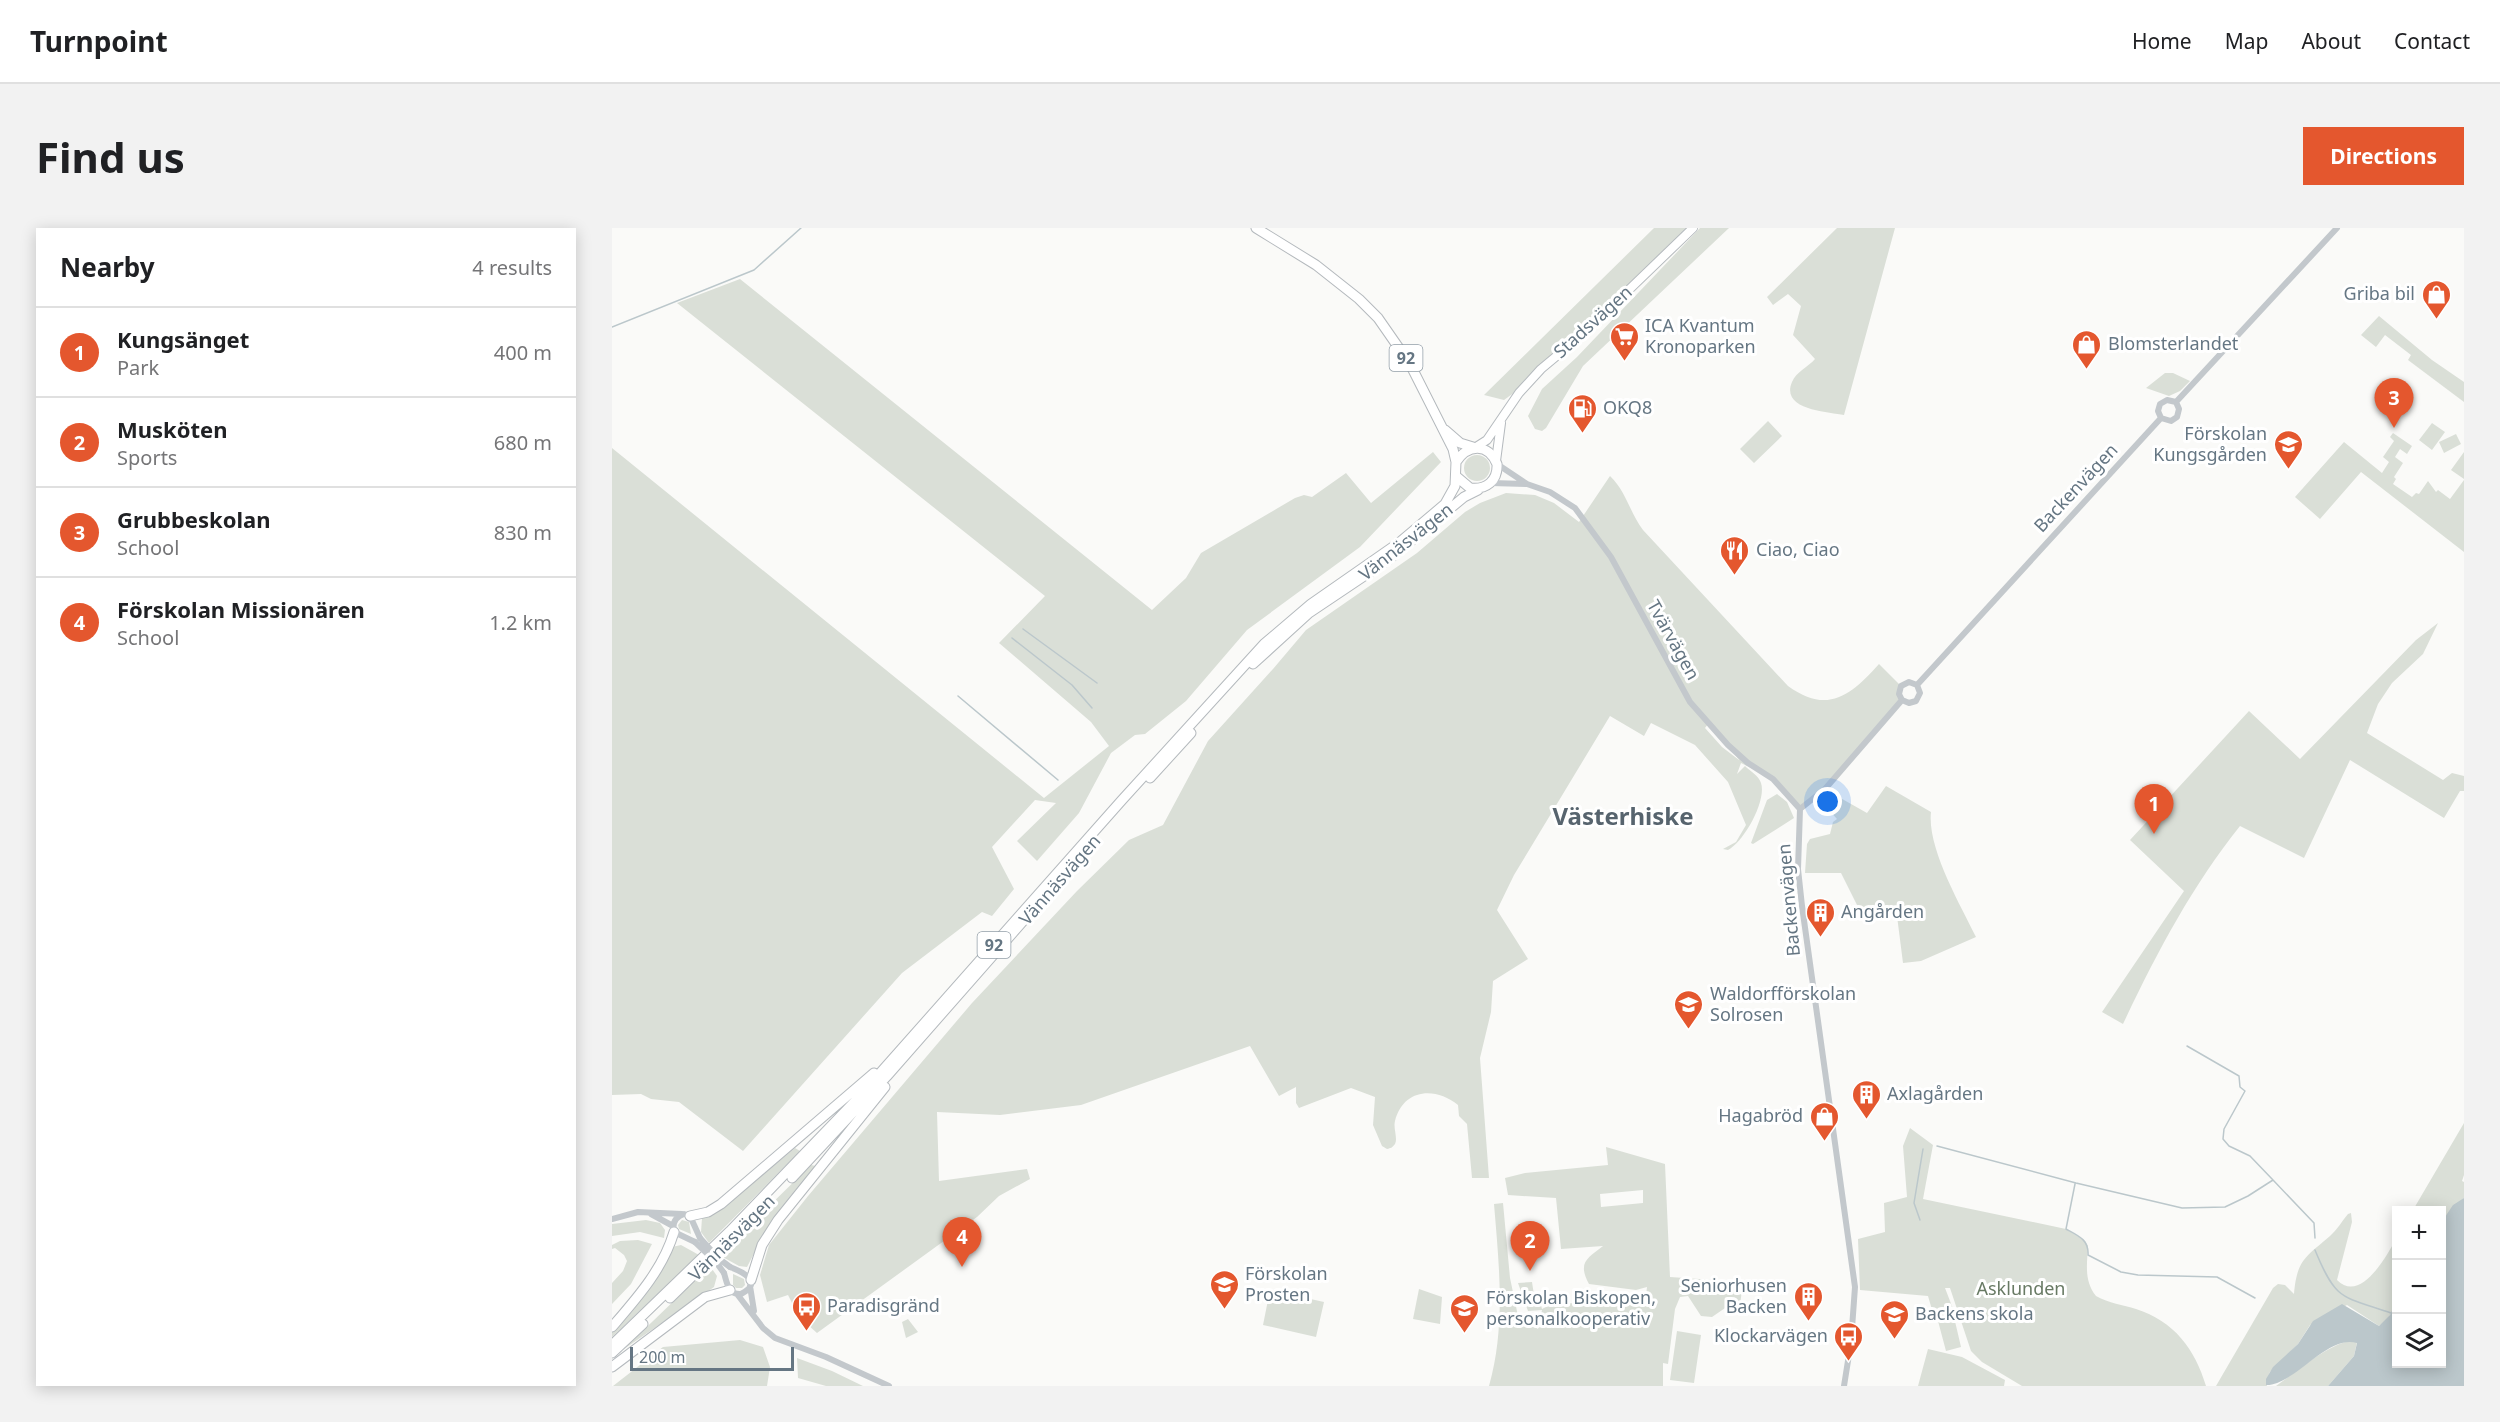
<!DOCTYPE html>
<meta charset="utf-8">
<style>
:root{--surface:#fff;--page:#f2f2f2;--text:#202124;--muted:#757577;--line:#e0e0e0;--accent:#e4572e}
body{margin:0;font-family:"Noto Sans",sans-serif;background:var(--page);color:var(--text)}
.controls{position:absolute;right:18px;bottom:18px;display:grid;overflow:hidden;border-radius:0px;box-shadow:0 3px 15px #0003}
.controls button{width:54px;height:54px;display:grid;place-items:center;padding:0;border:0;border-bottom:2px solid var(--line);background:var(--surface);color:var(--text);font:30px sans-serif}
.scale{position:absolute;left:18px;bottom:15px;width:164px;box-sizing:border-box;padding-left:6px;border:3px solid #657683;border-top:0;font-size:16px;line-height:21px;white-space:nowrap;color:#657683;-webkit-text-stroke:4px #fff;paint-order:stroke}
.you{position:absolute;left:1216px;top:574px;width:21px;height:21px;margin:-15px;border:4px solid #fff;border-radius:50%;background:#1a73e8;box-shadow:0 0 0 9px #1a73e833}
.badge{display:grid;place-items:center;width:39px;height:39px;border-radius:50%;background:var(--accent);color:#fff;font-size:20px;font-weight:700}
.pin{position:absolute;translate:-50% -50px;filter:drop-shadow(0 2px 3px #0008)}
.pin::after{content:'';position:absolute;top:32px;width:21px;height:18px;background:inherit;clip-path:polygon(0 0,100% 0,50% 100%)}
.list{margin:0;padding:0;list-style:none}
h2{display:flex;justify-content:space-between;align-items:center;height:78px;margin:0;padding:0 24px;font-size:26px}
h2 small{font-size:20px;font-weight:400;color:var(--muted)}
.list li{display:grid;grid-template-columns:39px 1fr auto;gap:18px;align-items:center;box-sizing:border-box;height:90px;padding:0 24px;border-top:2px solid var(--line)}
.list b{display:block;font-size:22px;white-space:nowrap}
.list p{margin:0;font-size:20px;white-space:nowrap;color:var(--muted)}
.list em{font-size:20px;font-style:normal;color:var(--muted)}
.icon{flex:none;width:33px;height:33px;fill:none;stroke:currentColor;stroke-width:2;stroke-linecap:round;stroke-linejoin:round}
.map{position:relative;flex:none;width:1852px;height:1158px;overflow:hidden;border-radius:0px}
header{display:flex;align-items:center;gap:36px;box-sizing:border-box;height:84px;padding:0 30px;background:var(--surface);border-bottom:2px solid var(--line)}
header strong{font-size:28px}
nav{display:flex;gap:33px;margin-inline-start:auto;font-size:21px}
.intro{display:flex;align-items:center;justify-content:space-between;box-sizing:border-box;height:144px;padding:0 36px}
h1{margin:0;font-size:42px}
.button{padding:15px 27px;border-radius:0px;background:var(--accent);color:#fff;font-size:21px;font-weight:700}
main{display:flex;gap:36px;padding:0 36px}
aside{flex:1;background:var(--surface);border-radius:0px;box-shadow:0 3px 15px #0003}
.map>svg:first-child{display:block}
.green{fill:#dadfd7;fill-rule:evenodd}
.water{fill:#bbc7cb}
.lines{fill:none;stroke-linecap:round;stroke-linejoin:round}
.stream{stroke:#bbc7cb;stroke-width:1.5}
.major-casing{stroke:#b5babe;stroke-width:10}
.highway-casing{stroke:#b4b9bd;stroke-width:11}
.minor{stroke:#c3c8cc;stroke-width:6}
.major{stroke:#fff;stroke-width:8}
.highway{stroke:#fff;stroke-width:9}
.minor-bridge{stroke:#c3c8cc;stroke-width:6}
.labels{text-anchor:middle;stroke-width:6;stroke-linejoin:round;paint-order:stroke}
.shield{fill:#fff;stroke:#939fa8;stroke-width:1.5}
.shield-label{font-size:16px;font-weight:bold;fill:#657683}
.poi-label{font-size:18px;fill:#657683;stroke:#fff;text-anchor:start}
.street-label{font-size:18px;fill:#657683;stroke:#fff}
.park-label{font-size:18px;fill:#687a64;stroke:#fff}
.district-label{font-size:24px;font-weight:bold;fill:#57646e;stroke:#fff}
</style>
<header>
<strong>Turnpoint</strong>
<nav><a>Home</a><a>Map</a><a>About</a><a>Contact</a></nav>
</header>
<div class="intro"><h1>Find us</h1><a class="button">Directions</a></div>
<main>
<aside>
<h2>Nearby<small>4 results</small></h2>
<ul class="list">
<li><span class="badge">1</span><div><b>Kungsänget</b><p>Park</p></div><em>400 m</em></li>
<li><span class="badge">2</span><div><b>Musköten</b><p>Sports</p></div><em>680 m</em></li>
<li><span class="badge">3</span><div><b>Grubbeskolan</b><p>School</p></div><em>830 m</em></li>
<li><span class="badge">4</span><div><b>Förskolan Missionären</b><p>School</p></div><em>1.2 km</em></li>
</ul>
</aside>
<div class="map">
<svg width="1852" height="1158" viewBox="0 0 1852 1158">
<rect width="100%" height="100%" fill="#fafaf8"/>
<path class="green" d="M1042,0H1081L903,164L892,172L872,167Z
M1088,0H1117L971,138L934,200L930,203L923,201L916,188L930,161L965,129Z
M1225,0H1283L1232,187C1216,184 1168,182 1180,154C1184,144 1196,139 1203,131L1181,107L1189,78L1176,66L1161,77L1155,69Z
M128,51L540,382L574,350L589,325L683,270L692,267L700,269L734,245L759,275L821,224L829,234L748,319L635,402L574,473L533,506L523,507L499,525L467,585L425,633L405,613L444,575L423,572L380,619L402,661L380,688L370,684L290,745L131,923L67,874L39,871L29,866L0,867V220L432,570L497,518L479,494L387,415L433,368L65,75Z
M1767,88L1820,132L1852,154V174L1796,132L1799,127L1773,107L1764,119L1749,107Z
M1553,145H1561L1578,153L1568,163L1557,168L1534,160Z
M1156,193L1170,208L1142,235L1128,221Z
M1820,195L1833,204L1820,222L1807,212Z
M1781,205L1800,218L1795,226L1788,221L1783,229L1791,235L1782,249L1784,251L1781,256L1800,269L1804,265L1807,266L1816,253L1824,264L1826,262L1838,271L1852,252V324L1749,244L1708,291L1683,269L1732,214L1770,245L1777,234L1771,229L1782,213L1778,209Z
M1844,206L1849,216L1832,225L1827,214Z
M1852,224V251L1839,242Z
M852 240a13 13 0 1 1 26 0a13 13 0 1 1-26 0Z
M998,248C1014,263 1018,285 1031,302L1176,458C1216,487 1239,467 1267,436L1289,458L1290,472L1213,561L1188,581L1161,551L1129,535L1125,546L1133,538C1138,543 1147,548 1149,555C1155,573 1131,615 1116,622L1111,621L1124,614L1134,597L1116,554L1083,517L1039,495L1032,508L998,488L902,647L885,682L916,731L881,753L879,784L868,830L877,950H860L855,896L847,888L846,877C823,858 791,861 783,893C781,900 786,910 783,916C780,920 779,920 775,921L770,918L761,897L763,869L739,860L687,880L684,875V859L667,868L638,818L469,877L388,887L325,884L327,953L415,941L418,951L387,968L365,989L205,1105L187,1089L176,1067L155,1074L148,1047L157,1017L196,968L360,775L465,663L517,612L551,597L596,513L661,441L694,402L805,325L853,284L868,275L894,265L923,267L942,275L967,294ZM1096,496L1116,517L1127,532L1110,519L1093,500Z
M1826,395L1811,426L1780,455L1766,476L1755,505L1831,552L1840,545L1852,548V563H1848L1832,590L1738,532L1692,630L1628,598C1580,658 1544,726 1511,796L1490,784L1572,663L1518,612L1637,483L1688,531L1804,412Z
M1274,558L1319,584C1315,620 1348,676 1364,709L1309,733L1291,735L1285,688L1250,687L1229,645H1193L1195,616L1198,611L1218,606L1221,594L1225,591L1217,582L1207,578L1216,563L1255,585Z
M1165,566L1175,574L1182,590L1141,616L1139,615L1155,572Z
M1852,895V947L1850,953L1852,954V970L1832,990V980L1830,979L1828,982H1801Z
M1298,900L1321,917L1311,971L1454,1001L1473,1013L1476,1018C1475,1037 1472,1053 1484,1068C1497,1075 1511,1077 1524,1081C1562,1093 1583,1121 1594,1158H1410L1370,1134L1359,1123L1338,1060H1333L1343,1086L1323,1092L1316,1068L1248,1062L1246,1011L1273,1004L1272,975L1295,969L1291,918Z
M994,919L1053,936L1058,1049L1131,1054L1128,1077L1116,1078L1100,1089L1089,1088L1076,1068L1068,1069L1063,1081L1056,1136L1051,1135V1158H877C894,1098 887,1037 882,976L891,975L898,1050L906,1088L926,1101L930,1082L916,1083L906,1055L920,1054L922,1067H926L930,1081L944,1074L969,1076L970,1067L1040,1077L1034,1068L1035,1059L1024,1062L977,1056C965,1034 976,1030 991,1018L949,1021L944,970L896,967L893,950L913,945L996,937ZM1031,962V975L989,979L988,966Z
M183,920L188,923L97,1015L89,1004L90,990L111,980Z
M199,937L204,938L153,1004L135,1039L127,1038L107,1027Z
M1739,985L1740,994L1725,1052C1749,1076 1775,1027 1784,1011C1784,1037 1794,1082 1767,1098L1735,1077L1698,1097L1686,1116L1658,1144L1654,1153L1655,1158H1604L1661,1060L1666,1056L1673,1057L1682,1066C1685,1031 1694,1029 1718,1008C1725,1002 1730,993 1736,986Z
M34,992L48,995L53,1002L52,1010L28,1004L0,1008V996Z
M70,992L77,994L79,1006L67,1001L66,997Z
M26,1012L40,1016L19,1056L0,1076V1055L11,1043L15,1033L12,1027L3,1020L0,1021V1017L8,1013Z
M69,1017L87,1027L0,1109V1103L60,1019Z
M98,1038L105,1048L102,1059L12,1121Z
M121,1046L132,1051L133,1057L130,1060H124L121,1057Z
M807,1061L830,1069L828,1096L801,1091Z
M658,1062L712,1074L704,1109L651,1097Z
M1342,1089L1349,1119L1334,1123L1326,1093Z
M296,1091L306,1104L294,1110L290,1094Z
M1065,1103L1089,1107L1082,1155L1058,1152Z
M128,1112L151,1119L158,1139L155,1158H1L51,1119Z
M1737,1113L1745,1114L1742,1128L1716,1158H1664C1684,1144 1714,1118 1737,1113Z
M1316,1121L1350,1129L1393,1152L1392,1158H1306Z
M185,1130L220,1143L251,1158H214L186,1150Z"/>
<path class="water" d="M1852,970V1158H1716L1742,1128L1745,1115C1715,1106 1682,1158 1654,1157V1151L1661,1139L1686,1116L1701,1093L1730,1076L1767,1098L1778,1087L1784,1074V1136H1830L1828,982L1831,979L1833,989L1841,977Z"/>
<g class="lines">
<path class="stream" d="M0,99L142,42L189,0
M411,401L485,455
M400,410L460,457L480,480
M346,468L446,552
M1575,818L1627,848L1628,859L1633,863L1612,901L1611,911L1617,918L1638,928L1661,952L1702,995L1703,1010
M1325,918L1464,955L1570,980L1613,979L1636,968L1661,952
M1463,956L1454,1001C1467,1008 1477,1012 1476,1027L1509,1044L1526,1047L1605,1049L1643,1070
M1308,992L1302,975L1311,921
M1703,1022C1724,1073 1729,1068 1779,1085"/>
<defs>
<path id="major" d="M864,219L875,212L907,165L929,141L971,106L1081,0
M884,233L889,195"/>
<path id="highway" d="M644,0L704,37L747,71L766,90L798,136L841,221L844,234
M833,202L848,215L861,219
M641,436L697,385L776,332L852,269L866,262
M538,550L579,505
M180,950L275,848L463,634
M78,988L96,984L109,976L262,845
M139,1052L150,1017L166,992L273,859
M58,1070L106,1023
M0,1099C25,1070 51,1041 62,1004
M0,1117L118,1003L246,870L510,572L652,416L699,376L788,314L833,276L843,258L844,234C856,216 876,215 885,236C886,253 874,262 858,260L845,249
M0,1125L31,1096
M0,1139L93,1069L118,1062"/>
</defs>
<use href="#major" class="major-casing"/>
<use href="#highway" class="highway-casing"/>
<path class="minor" d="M1564,174L1725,0
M1549,190L1559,193L1565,189L1567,181L1564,174
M1549,190L1546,183L1548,176L1555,172L1564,174
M885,236L915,256L938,264L963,280L999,329L1078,474L1116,517L1136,535L1161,551L1188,581
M879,255L914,256
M1305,457L1549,190
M1290,472L1287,466L1289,458L1297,454L1305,457
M1290,472L1297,475L1304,473L1308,465L1305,457
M1188,581L1186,641L1190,678L1243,1059L1239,1114L1232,1158
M1188,581L1213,561L1290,472
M39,986L61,998
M0,991L26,984L70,986
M83,1014L62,1004C60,995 63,989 72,986L78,988L88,1010
M112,1045C115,1055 116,1067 129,1066C152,1054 131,1044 118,1039
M138,1058L142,1083
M125,1066L151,1100L163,1110L214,1129L277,1158"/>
<use href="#major" class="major"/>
<use href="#highway" class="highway"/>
<path class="minor-bridge" d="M88,1010L106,1030L118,1039
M83,1014L104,1034L112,1045"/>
</g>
<defs>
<symbol id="shop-pin" viewBox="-11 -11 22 30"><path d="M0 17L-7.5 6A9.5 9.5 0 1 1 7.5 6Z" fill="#e4572e" stroke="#fff"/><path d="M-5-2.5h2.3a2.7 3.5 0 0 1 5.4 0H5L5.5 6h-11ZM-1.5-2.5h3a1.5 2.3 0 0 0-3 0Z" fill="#fff"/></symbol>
<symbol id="supermarket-pin" viewBox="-11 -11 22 30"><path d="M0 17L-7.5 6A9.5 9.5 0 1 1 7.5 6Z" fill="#e4572e" stroke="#fff"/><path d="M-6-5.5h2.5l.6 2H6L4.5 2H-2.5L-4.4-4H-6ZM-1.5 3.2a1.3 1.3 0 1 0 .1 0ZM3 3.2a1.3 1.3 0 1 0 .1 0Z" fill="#fff"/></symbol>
<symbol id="fuel-pin" viewBox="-11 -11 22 30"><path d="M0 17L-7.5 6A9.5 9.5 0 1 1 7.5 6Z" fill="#e4572e" stroke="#fff"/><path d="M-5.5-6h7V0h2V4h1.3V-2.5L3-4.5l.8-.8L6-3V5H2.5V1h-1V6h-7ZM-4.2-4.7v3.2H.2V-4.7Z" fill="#fff"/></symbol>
<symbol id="school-pin" viewBox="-11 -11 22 30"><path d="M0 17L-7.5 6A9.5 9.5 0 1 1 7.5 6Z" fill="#e4572e" stroke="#fff"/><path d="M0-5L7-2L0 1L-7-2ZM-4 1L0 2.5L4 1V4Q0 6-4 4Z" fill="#fff"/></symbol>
<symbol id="restaurant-pin" viewBox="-11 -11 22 30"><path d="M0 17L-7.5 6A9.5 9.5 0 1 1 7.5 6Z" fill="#e4572e" stroke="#fff"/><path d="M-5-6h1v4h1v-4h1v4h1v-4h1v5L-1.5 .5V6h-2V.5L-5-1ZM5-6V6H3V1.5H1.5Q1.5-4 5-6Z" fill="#fff"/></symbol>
<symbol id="building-pin" viewBox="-11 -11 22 30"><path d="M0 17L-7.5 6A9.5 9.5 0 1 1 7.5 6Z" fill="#e4572e" stroke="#fff"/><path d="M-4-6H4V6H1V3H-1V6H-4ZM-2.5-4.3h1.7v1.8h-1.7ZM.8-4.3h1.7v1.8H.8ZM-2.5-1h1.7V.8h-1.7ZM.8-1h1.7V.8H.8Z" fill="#fff"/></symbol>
<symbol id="bus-pin" viewBox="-11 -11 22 30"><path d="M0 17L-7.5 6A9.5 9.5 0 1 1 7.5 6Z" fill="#e4572e" stroke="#fff"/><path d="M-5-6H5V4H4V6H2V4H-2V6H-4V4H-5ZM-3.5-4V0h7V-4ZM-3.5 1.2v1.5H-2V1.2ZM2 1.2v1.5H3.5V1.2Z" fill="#fff"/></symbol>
</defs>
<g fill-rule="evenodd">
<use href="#shop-pin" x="1808" y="50" width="33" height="45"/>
<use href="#supermarket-pin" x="996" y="92" width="33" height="45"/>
<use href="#shop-pin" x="1458" y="100" width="33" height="45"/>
<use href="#fuel-pin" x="954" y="164" width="33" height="45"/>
<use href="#school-pin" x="1660" y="200" width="33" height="45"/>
<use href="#restaurant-pin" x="1106" y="306" width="33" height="45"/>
<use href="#building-pin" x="1192" y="668" width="33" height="45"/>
<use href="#school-pin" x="1060" y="760" width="33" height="45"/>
<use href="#building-pin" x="1238" y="850" width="33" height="45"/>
<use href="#shop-pin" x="1196" y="872" width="33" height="45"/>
<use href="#school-pin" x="596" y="1040" width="33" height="45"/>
<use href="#building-pin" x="1180" y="1052" width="33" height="45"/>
<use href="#bus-pin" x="178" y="1062" width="33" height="45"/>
<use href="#school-pin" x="836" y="1064" width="33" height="45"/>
<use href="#school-pin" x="1266" y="1070" width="33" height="45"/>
<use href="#bus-pin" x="1220" y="1092" width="33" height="45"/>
</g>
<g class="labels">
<g class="shield">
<rect x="777.5" y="117" width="33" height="26" rx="4.5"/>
<rect x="365.5" y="704" width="33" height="26" rx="4.5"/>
</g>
<g class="shield-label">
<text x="794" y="136">92</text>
<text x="382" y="723">92</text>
</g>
<g class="poi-label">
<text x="1803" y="72" text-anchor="end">Griba bil</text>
<text x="1033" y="104">ICA Kvantum<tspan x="1033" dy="21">Kronoparken</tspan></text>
<text x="1496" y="122">Blomsterlandet</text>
<text x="991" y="186">OKQ8</text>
<text x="1655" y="212" text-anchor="end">Förskolan<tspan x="1655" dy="21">Kungsgården</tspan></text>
<text x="1144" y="328">Ciao, Ciao</text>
<text x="1229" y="690">Angården</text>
<text x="1098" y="772">Waldorfförskolan<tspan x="1098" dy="21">Solrosen</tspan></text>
<text x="1275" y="872">Axlagården</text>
<text x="1191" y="894" text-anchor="end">Hagabröd</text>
<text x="633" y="1052">Förskolan<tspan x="633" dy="21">Prosten</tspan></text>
<text x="1175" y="1064" text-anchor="end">Seniorhusen<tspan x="1175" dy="21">Backen</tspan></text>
<text x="874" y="1076">Förskolan Biskopen,<tspan x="874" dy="21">personalkooperativ</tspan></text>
<text x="215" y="1084">Paradisgränd</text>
<text x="1303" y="1092">Backens skola</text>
<text x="1216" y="1114" text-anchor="end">Klockarvägen</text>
</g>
<g class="street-label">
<text transform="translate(981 94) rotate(-42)" y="6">Stadsvägen</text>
<text transform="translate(1464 260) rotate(-47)" y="6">Backenvägen</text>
<text transform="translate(794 314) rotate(-38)" y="6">Vännäsvägen</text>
<text transform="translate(1061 412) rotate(61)" y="6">Tvärvägen</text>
<text transform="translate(448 652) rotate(-49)" y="6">Vännäsvägen</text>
<text transform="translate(1177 672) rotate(-95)" y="6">Backenvägen</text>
<text transform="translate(120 1010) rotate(-45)" y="6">Vännäsvägen</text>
</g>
<g class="park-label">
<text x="1409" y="1067">Asklunden</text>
</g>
<g class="district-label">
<text x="1011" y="597">Västerhiske</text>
</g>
</g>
</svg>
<div class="controls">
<button>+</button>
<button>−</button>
<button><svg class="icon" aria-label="layers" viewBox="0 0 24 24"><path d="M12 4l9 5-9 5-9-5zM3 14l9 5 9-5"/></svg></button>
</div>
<div class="scale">200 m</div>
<div class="you"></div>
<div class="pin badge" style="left:1542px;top:606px">1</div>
<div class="pin badge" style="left:918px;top:1043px">2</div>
<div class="pin badge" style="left:1782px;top:200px">3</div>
<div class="pin badge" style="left:350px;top:1039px">4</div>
</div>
</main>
